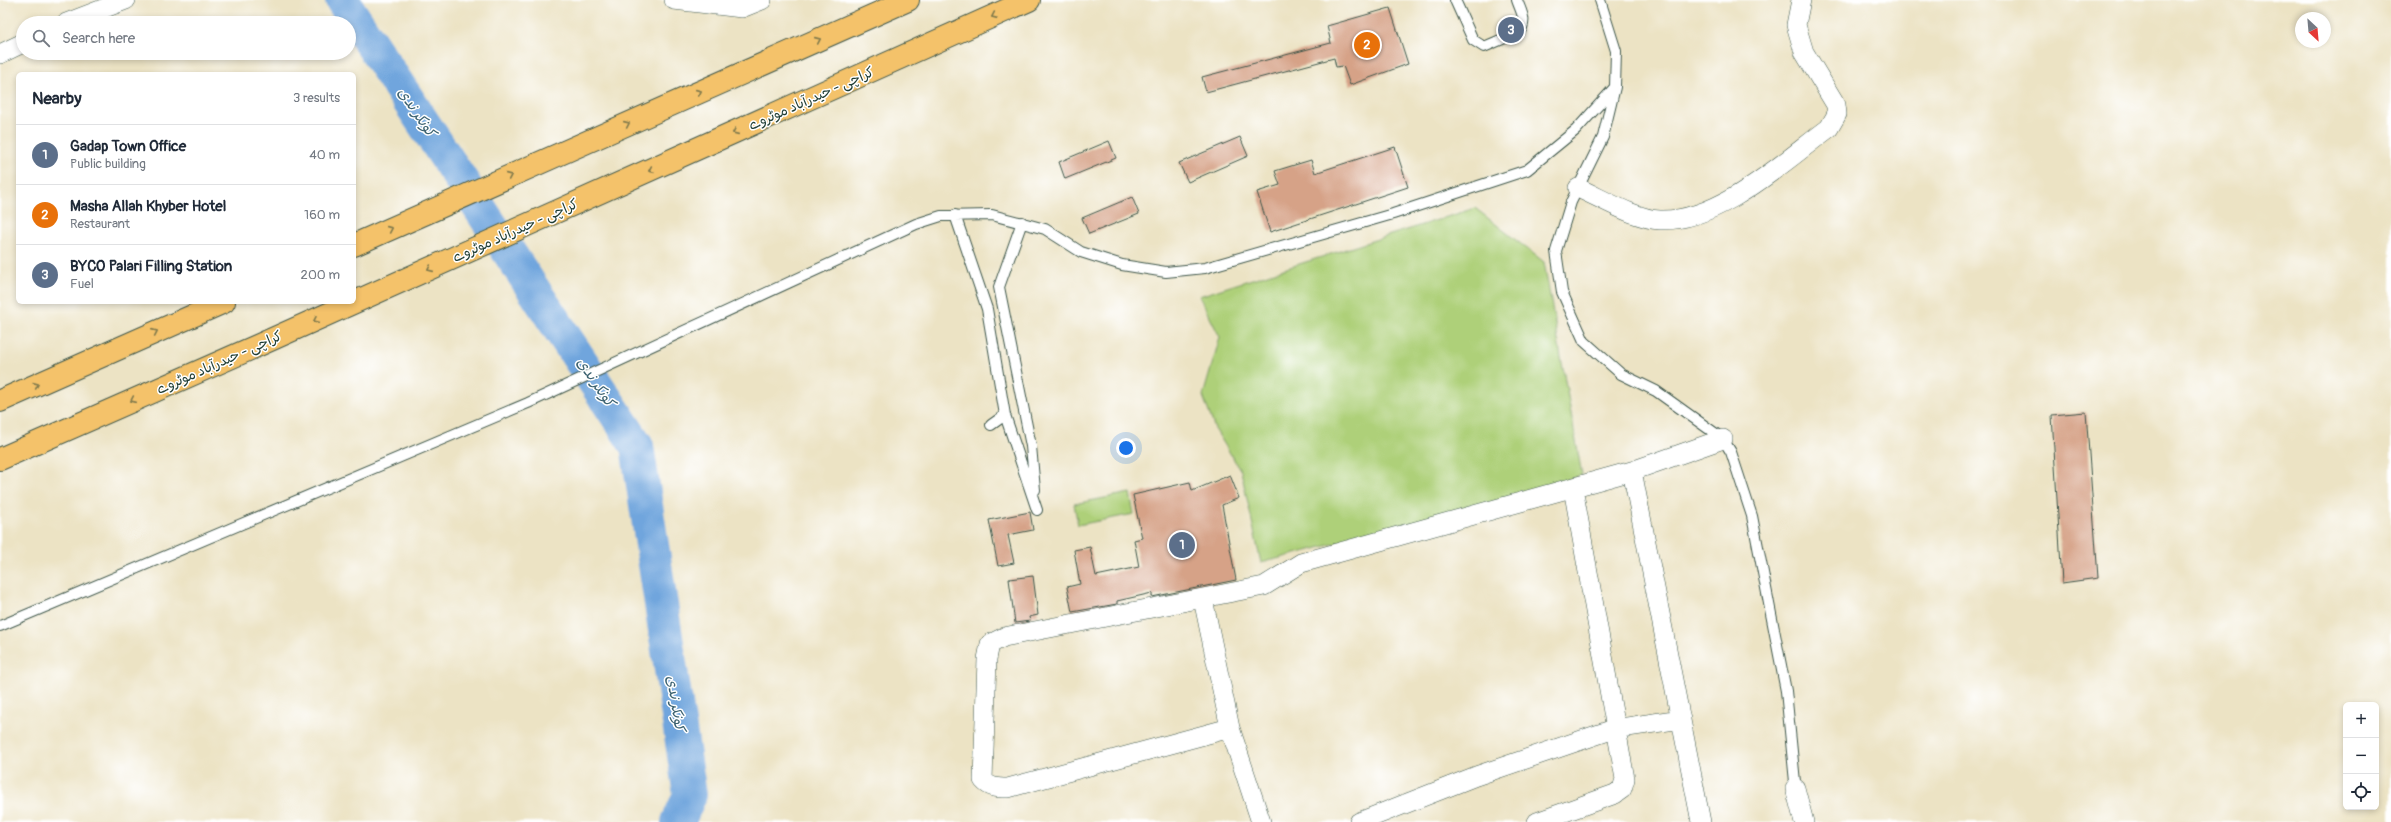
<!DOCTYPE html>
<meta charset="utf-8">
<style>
:root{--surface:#fff;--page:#f6f6f7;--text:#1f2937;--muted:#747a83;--line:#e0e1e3;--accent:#0f766e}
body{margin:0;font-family:Pangolin,"Playpen Sans Arabic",sans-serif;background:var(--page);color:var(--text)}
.controls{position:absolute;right:12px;bottom:12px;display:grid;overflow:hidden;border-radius:6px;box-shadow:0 2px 6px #0003}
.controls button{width:36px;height:36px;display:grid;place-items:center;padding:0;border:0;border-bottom:1px solid var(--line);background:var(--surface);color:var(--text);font:20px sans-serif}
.compass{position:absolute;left:2295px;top:12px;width:36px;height:36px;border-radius:50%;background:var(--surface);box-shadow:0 2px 6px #0003;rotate:154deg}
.you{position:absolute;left:1126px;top:448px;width:14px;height:14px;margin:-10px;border:3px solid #fff;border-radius:50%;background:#1a73e8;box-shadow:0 0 0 6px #1a73e833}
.badge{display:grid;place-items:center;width:26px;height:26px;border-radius:50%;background:var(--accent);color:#fff;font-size:13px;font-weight:700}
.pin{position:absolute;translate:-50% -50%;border:2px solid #fff;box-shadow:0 1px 4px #0006}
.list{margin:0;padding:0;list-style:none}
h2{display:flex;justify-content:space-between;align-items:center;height:52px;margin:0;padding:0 16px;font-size:17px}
h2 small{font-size:13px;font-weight:400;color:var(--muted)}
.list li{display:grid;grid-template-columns:26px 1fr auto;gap:12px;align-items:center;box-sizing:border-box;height:60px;padding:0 16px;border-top:1px solid var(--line)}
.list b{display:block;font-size:15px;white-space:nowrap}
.list p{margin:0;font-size:13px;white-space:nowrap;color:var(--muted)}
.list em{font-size:13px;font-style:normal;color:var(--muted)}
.icon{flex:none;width:22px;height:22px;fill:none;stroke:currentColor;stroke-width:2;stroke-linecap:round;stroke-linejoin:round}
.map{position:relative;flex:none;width:2391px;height:822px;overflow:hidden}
.search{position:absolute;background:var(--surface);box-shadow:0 2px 6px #0003;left:16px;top:16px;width:340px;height:44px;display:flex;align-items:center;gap:10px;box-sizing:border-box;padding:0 14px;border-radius:22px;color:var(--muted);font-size:15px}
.panel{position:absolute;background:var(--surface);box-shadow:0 2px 6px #0003;left:16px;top:72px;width:340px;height:232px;border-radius:6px}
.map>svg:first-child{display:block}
.green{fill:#aed079;stroke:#668656}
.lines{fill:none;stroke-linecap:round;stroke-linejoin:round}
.river{stroke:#6fa5dd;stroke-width:34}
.building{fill:#d6a287}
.lane-casing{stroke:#3e564a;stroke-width:12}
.street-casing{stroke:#3e564a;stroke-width:20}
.highway-casing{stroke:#3e564a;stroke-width:24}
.lane{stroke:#fff;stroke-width:10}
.street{stroke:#fff;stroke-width:19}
.highway{stroke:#f4c26a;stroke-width:22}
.oneway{stroke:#7f794c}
.labels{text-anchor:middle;stroke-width:3;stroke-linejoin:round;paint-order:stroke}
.street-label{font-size:14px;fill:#1f3d34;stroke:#fff}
.water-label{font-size:15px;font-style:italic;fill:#3b616f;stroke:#fff}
</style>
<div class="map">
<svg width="2391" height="822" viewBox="0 0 2391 822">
<rect width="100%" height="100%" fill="#fff"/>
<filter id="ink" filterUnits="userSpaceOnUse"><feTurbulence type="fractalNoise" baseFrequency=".025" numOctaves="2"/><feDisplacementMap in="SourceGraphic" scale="8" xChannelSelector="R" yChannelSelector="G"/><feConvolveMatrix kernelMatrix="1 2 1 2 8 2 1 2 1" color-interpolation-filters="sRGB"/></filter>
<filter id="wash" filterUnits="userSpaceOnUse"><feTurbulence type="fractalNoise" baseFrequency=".012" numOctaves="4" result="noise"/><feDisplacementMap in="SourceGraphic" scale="16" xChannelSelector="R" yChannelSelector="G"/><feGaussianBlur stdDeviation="0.9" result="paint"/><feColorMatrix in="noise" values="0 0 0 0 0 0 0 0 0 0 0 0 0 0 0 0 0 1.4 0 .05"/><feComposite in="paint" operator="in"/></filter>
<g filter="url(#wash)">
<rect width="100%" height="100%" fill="#ece3c4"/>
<path class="green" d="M1475,208L1544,262L1582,475L1547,488L1261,563L1241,471L1215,429L1203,396L1220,337L1199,296Z
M1130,493L1134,514L1078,525L1074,504Z"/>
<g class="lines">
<path class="river" d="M342,0L637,446L690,795L678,822"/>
</g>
<g id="blocks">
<path class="building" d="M1390,8L1408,64L1350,85L1343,66L1336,67L1334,58L1206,92L1202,77L1331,43L1327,26Z
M1240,137L1248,156L1188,182L1179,163Z
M1109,141L1116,158L1065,179L1059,162Z
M1395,147L1408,187L1270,232L1257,192L1280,185L1275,171L1311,160L1315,173Z
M1132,197L1139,214L1089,234L1082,218Z
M2086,412L2098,578L2062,583L2052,415Z
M1230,475L1239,498L1222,505L1236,580L1152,597V593L1117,601V604L1072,612L1067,587L1080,584L1074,550L1090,547L1096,576L1139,567L1134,540L1142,538L1133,495L1190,482L1192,491Z
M1030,512L1033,530L1008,535L1014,563L998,566L989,520Z
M1033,576L1038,615L1029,617L1030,621L1015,623L1009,579Z"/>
</g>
</g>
<g filter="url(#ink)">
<use href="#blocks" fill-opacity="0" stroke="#3e564a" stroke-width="1"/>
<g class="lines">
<defs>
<path id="lane" d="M1455,0L1473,40L1484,47L1519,32C1528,21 1521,12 1517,0
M1600,0L1616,51L1615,87L1603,137L1571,202L1556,251L1562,292L1584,341L1621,374L1656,391L1723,439L1731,452L1752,516L1786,691L1796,792
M955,215L987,309L1005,415L1037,510
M1022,222L999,287L1031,446L1035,490
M991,425L1005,415
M0,626L528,403L916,224L941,216L992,215L1045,229L1081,252L1122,265L1166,272L1205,268L1393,214L1527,170L1576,130L1615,87"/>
<path id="street" d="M674,0L742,8L762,0
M66,23L126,0
M0,54L23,43
M1578,188C1601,198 1635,219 1660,220C1720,222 1784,161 1829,128L1837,114L1836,105L1804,52L1796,25L1801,0
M1632,471L1701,822
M1203,599L1230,728L1261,822
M1230,728L1008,788C997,788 990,788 983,780L987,659L990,644L1004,637L1264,586L1301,563L1632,471L1723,439
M1795,788L1804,822
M1359,822L1476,776L1614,729L1681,719
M1537,822L1615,794L1622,789L1625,779L1573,488"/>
<path id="highway" d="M354,245L908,0
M0,401L224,302
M0,459L259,345L1029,0"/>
</defs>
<use href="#lane" class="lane-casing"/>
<use href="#street" class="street-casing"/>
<use href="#highway" class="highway-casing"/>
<use href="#lane" class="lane"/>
<use href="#street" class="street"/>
<use href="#highway" class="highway"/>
</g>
<defs><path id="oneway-chevron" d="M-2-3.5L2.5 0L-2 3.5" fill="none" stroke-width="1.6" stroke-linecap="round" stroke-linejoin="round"/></defs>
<g class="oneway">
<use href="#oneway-chevron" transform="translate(994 16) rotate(156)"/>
<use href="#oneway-chevron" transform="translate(818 40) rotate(-24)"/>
<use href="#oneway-chevron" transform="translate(699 92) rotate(-24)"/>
<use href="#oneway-chevron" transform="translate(627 124) rotate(-24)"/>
<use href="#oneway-chevron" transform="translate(735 132) rotate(156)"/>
<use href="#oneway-chevron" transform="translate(651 170) rotate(156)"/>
<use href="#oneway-chevron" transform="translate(509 176) rotate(-24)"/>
<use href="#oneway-chevron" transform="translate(390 229) rotate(-24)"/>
<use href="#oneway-chevron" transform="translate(430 269) rotate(156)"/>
<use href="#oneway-chevron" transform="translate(316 320) rotate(156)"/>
<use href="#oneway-chevron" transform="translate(155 332) rotate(-24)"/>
<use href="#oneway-chevron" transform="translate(36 385) rotate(-24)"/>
<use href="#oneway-chevron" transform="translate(133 400) rotate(156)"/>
</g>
</g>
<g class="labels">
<g class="street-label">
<text transform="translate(811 98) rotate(-24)" y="5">کراچی - حیدرآباد موٹروے</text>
<text transform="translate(515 230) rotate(-24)" y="5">کراچی - حیدرآباد موٹروے</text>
<text transform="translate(219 362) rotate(-24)" y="5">کراچی - حیدرآباد موٹروے</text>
</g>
<g class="water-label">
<text transform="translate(417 112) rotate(56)" y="5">کونکر ندی</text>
<text transform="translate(596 382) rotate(56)" y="5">کونکر ندی</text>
<text transform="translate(676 703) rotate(81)" y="5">کونکر ندی</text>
</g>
</g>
</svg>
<div class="controls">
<button>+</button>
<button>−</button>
<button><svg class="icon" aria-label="locate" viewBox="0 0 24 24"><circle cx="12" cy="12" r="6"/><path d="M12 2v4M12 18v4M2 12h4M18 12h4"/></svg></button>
</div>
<svg class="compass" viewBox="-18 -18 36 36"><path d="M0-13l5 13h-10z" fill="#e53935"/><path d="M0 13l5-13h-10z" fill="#747a83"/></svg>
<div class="you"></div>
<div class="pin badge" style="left:1182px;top:545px;background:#5c6f8a">1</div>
<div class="pin badge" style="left:1367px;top:45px;background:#e8710a">2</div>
<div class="pin badge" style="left:1511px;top:30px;background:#5c6f8a">3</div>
<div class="search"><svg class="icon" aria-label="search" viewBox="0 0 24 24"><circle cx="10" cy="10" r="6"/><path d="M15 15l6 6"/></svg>Search here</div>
<section class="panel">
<h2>Nearby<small>3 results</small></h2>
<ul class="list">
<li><span class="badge" style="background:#5c6f8a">1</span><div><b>Gadap Town Office</b><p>Public building</p></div><em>40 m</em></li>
<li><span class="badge" style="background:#e8710a">2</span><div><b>Masha Allah Khyber Hotel</b><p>Restaurant</p></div><em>160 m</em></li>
<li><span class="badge" style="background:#5c6f8a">3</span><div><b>BYCO Palari Filling Station</b><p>Fuel</p></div><em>200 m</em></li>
</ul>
</section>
</div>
